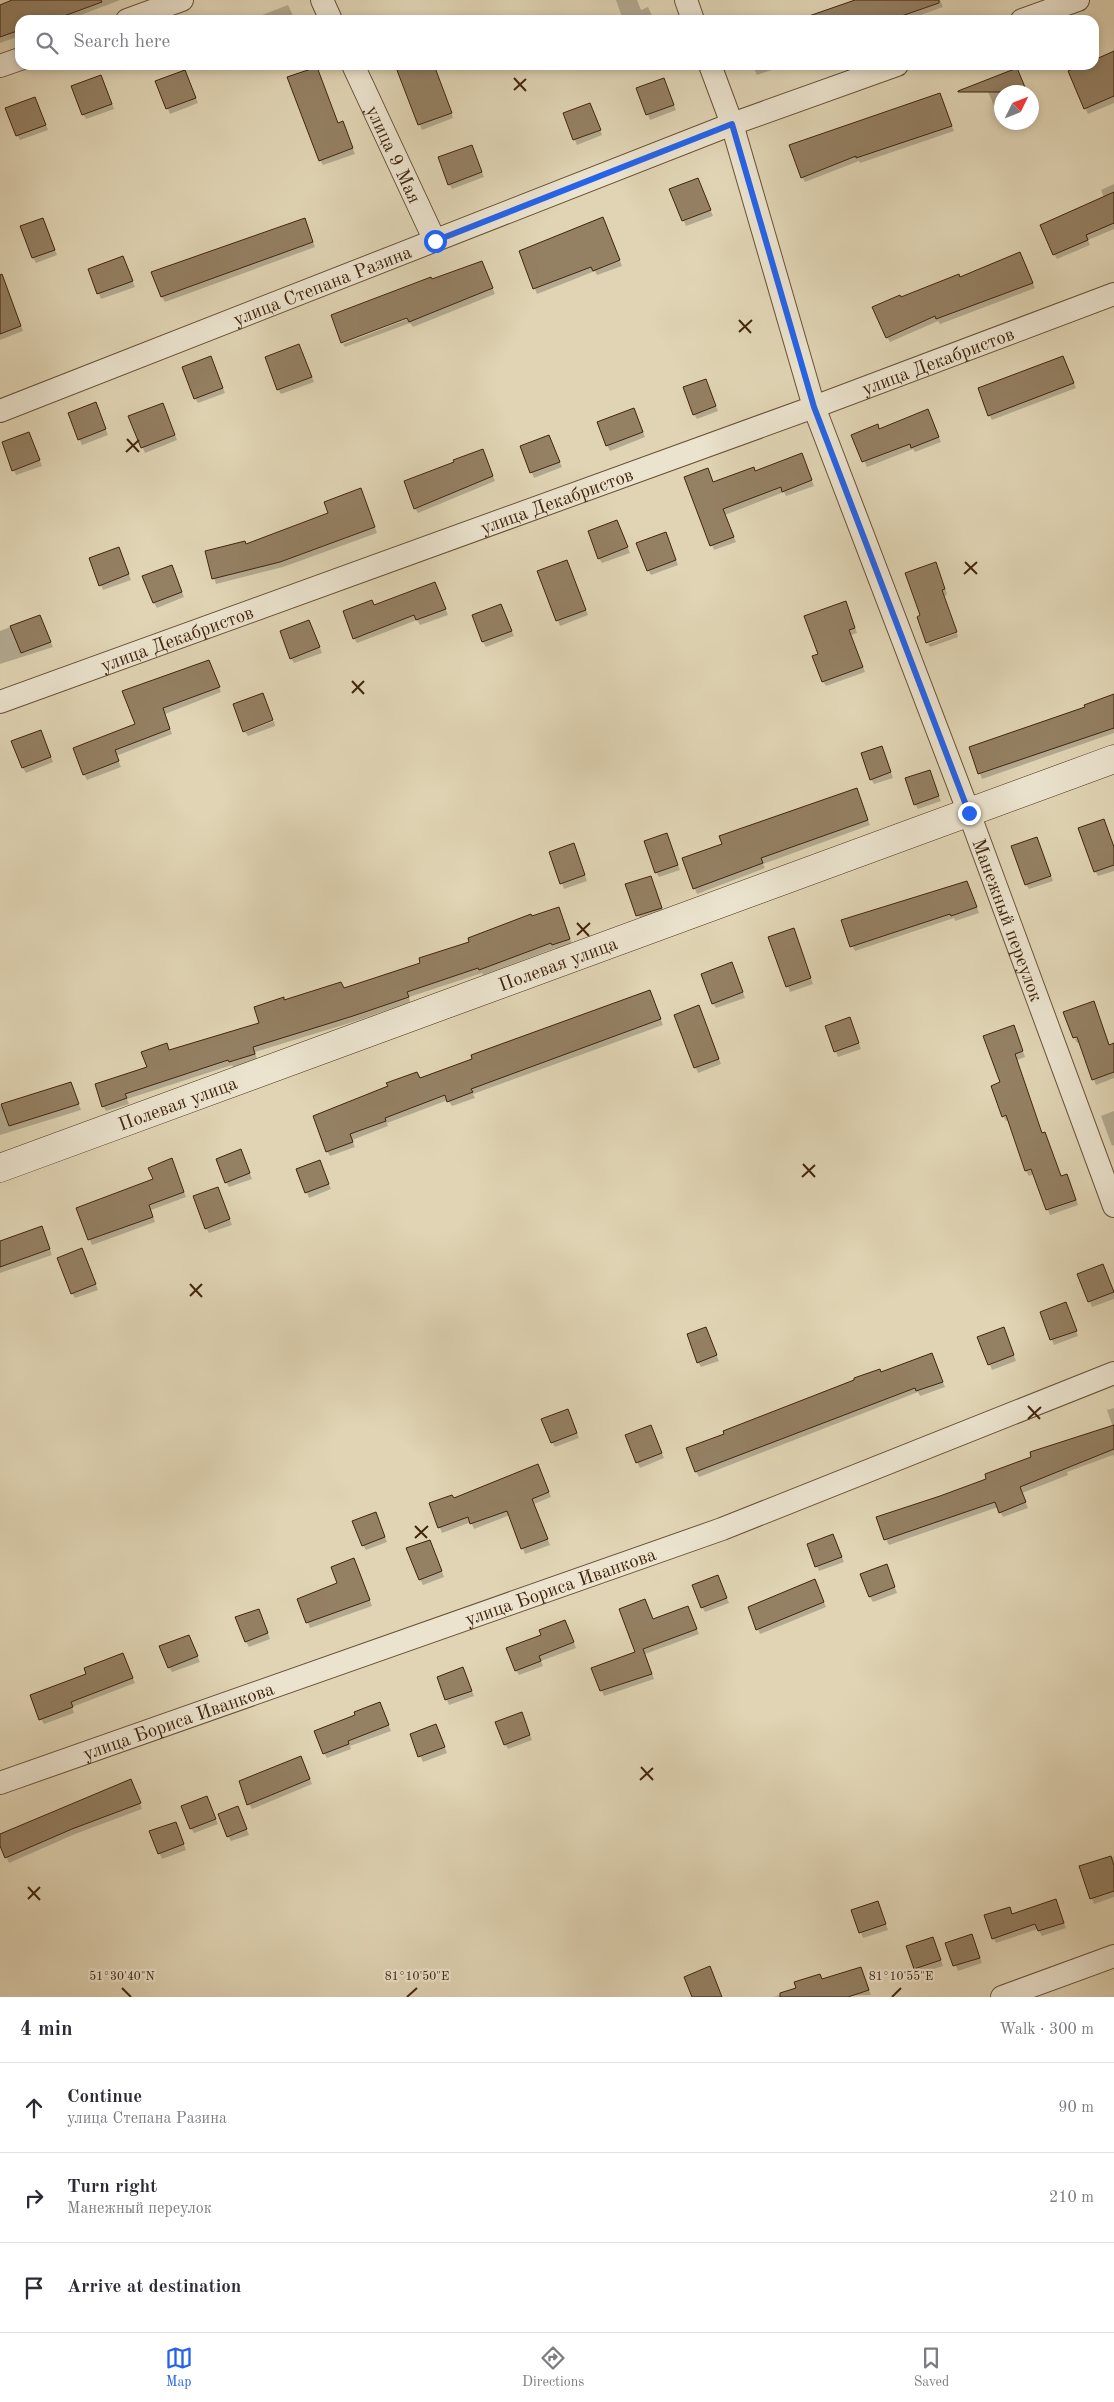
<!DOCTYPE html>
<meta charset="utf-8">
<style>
:root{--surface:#fff;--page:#f7f7f7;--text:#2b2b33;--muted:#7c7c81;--line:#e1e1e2;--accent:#2563eb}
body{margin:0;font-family:"Old Standard TT",serif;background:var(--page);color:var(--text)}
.compass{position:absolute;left:994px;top:85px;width:45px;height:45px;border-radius:50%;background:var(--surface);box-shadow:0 2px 8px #0003;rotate:47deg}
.stop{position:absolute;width:15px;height:15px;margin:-11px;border:4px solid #2563eb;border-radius:50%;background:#fff}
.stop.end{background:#2563eb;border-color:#fff;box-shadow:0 1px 5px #0008}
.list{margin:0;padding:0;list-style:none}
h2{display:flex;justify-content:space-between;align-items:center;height:65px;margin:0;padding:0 20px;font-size:21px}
h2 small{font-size:16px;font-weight:400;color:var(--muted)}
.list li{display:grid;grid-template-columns:32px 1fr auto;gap:15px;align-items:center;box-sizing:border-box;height:90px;padding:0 20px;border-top:1px solid var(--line)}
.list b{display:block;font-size:19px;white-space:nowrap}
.list p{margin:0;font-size:16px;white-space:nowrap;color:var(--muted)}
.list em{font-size:16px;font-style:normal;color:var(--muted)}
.icon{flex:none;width:28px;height:28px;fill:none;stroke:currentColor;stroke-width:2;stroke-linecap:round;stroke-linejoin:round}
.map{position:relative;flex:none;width:1114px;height:1997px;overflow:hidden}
.search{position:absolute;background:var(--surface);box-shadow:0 2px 8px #0003;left:15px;right:15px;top:15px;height:55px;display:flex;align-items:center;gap:12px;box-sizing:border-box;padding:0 18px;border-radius:15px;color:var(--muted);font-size:19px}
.sheet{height:335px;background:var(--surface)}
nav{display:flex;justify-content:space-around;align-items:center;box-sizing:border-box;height:70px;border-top:1px solid var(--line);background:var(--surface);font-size:14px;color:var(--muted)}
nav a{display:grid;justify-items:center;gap:2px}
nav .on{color:var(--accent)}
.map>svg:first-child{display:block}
.shadow{fill:#0003}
.building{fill:#948063;stroke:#41250c}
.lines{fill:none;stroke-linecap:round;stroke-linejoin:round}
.street-casing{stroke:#695136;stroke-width:24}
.secondary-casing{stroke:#41250c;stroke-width:29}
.street{stroke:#ebe3ce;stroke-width:22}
.secondary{stroke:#ebe3ce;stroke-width:28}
.route{stroke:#2563eb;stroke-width:6}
.ticks{fill:none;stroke:#41250c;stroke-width:2}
.labels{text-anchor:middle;stroke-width:4.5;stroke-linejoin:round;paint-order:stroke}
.street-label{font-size:19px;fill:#41250c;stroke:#ebe3ce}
.ticks-label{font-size:12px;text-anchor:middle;fill:#41250c;stroke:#ebe3ce;stroke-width:4.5;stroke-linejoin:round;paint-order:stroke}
</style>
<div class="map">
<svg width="1114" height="1997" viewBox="0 0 1114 1997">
<rect width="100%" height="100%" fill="#e0d4b4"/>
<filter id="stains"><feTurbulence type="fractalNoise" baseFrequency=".004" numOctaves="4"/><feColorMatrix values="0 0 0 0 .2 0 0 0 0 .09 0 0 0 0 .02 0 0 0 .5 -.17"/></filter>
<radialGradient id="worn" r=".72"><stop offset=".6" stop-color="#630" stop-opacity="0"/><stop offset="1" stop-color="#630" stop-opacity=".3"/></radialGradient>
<path class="shadow" d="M20,0H120L68,20H20V36L0,43V7Z
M616,0H637L641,10L648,7L654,20H623Z
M859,0H940L943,7L907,20H835Z
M288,5L295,20H258L257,17Z
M1114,53V103L1088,114L1069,71L1084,65H1094V61Z
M395,65H425L444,92L453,118L422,130Z
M752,65H786L757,75Z
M185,71L198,103L170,114L157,82Z
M1020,75L1027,92H1002V117L999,118L984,82Z
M664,79L676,110L650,120L638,89Z
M104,82L114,109L86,119L83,114Z
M940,95L954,131L860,163L859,161L805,182L802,177Z
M35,98L48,130L20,140L17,135Z
M590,104L602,135L577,145L564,114Z
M338,124L345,128L355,154L323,165L320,160Z
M474,151L484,177L452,189L449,184Z
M698,180L713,216L686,226L671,190Z
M1114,184V229L1088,240L1090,245L1057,259L1054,254L1104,198L1101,190Z
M603,218L622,266L597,275L595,271L537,294L521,251Z
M45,225L57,255L36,263L33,258Z
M307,225L315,247L165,302L162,297L153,273Z
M123,257L135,287L101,299L89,270Z
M1023,259L1035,288L940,324L938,321L890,342L887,337L901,299Z
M484,267L495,294L413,327L410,323L345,347L343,344L413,317Z
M0,306L14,307L23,331L0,340Z
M302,351L314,382L281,394L278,389Z
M211,357L225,393L198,403L195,398Z
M1063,357L1076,388L992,420L989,415Z
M708,385L718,411L697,419L694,414Z
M96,404L108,435L82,445L69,414Z
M163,404L177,440L145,453L130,417Z
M636,414L645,437L610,451L607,445Z
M931,416L941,442L915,452L913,449L867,467L853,436Z
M549,436L562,467L534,478L521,447Z
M31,439L42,466L16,475L14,470Z
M482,450L495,481L418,513L415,508L456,463Z
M804,460L814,486L786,496L784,492L725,515L736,542L714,550L712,545L713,483Z
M363,495L377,533L283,567L216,584L207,552L246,545L330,513Z
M617,522L630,553L602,563L599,558Z
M668,539L678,565L651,575L648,570Z
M121,554L131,580L103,590L101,585Z
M569,567L588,615L560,626L539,572Z
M938,569L947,594L922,616Z
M174,571L184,597L157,608L154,603Z
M435,583L448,615L420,625L417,620L357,643L354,638L375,606Z
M848,608L857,633L851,635L865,672L826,686L823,681L819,654Z
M503,610L514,636L486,647L483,642Z
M39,616L53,647L0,664V631Z
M312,627L322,653L294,663L291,658Z
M957,633L958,637L930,647L928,644Z
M210,665L221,692L165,714L172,734L116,756L121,767L87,780L84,774L136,725Z
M1114,695V733L982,779L970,748L1086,708Z
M274,721L275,726L248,736L245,732Z
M43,736L53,762L26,773L23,768Z
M882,747L893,778L874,784L871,779Z
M929,771L941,801L918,809L915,804Z
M856,790L870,825L763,864L765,868L697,894L683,858L723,844Z
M1103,820L1114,847V871L1098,876L1095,871Z
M1037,838L1053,881L1029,889L1026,884Z
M669,839L680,870L659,877L656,872Z
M574,845L587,881L564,889L550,853Z
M653,882L664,913L641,921L627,885Z
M970,888L979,913L955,921L954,918L855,951L852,946Z
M559,909L572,944L556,950L555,948L483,975L482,973L409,997L410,1002L356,1021L255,1052L257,1059L233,1067L232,1065L127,1099L129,1104L106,1111L103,1106L148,1068L166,1045L170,1051L261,1024L285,1002L344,989L422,964Z
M793,929L813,984L790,992L770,937Z
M735,969L745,998L716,1008L713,1003Z
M652,996L663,1025L473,1094L475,1098L452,1106L448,1100L387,1123L388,1126L352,1140L355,1147L330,1156L327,1151L389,1087L420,1079Z
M699,1007L721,1064L698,1073L675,1016Z
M1096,1008L1110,1046L1114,1048V1078L1096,1085L1080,1042L1077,1043L1075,1039L1083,1036Z
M852,1023L861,1049L838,1057L826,1026Z
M1016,1032L1025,1057L1017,1060L1042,1134L1045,1133L1047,1138L1061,1177L1067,1175L1070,1180L1078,1205L1050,1215L1034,1174L1029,1176L1026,1171L1009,1120L1006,1121L1003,1116L1002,1083Z
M71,1084L81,1110L0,1135V1106Z
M1114,1111V1145L1112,1146L1101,1116Z
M243,1156L252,1179L229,1187L226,1182Z
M320,1162L331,1189L309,1198L298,1170Z
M174,1165L186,1197L151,1210L155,1222L92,1245L78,1209L154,1180Z
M218,1188L232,1225L209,1233L206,1228Z
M44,1232L52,1255L0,1273V1241Z
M85,1255L98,1290L75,1298L72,1293Z
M1103,1266L1114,1292V1299L1092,1307L1079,1275Z
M1068,1309L1078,1336L1054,1345L1041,1313Z
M706,1329L719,1361L701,1367L698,1362Z
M1006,1334L1016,1361L992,1370L979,1338Z
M934,1360L945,1387L920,1396L918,1392L699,1477L696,1472L688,1449L882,1374Z
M1114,1408V1457L1113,1455L1067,1472L1068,1475L1022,1493L1028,1508L1003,1517L998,1507L889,1545L886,1539L941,1498L1113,1427L1107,1410Z
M570,1415L579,1438L555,1447L552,1442Z
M651,1426L664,1458L640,1468L637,1462Z
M540,1471L551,1497L534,1504L550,1545L525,1554L510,1515L474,1529L471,1522L442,1533L431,1504L454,1500Z
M378,1519L387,1542L366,1550L363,1545Z
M835,1540L844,1562L819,1571L817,1566Z
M432,1546L444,1577L423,1585L420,1579Z
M357,1565L372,1606L310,1628L298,1599L339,1584Z
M889,1571L897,1593L873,1602L870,1597Z
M718,1577L729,1603L705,1612L702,1607Z
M817,1585L826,1607L760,1634L758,1629Z
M645,1600L653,1620L690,1612L699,1634L645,1654L654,1679L604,1696L593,1669L637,1653Z
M261,1615L270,1639L249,1647L246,1642Z
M568,1626L576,1648L541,1661L543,1666L519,1675L516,1670L542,1635Z
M189,1636L200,1662L172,1672L169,1667Z
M123,1655L135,1683L72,1707L74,1713L44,1724L41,1719Z
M465,1674L474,1696L449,1705L438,1678Z
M380,1704L391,1731L350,1746L351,1749L327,1758L324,1753L357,1716Z
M524,1718L532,1740L508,1749L505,1744Z
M439,1731L447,1753L423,1762L411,1735Z
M301,1757L312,1784L252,1809L249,1804Z
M133,1785L142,1809L75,1834L9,1863L0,1843V1835Z
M207,1797L218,1824L194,1833L191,1828Z
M238,1808L249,1835L231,1841L228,1836Z
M178,1828L186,1850L162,1859L151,1832Z
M1114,1857V1897L1094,1904L1080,1867Z
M1056,1901L1066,1928L1042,1936L1038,1929L996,1943L993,1938L1010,1908L1013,1915Z
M878,1903L888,1930L863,1938L853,1911Z
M972,1936L982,1963L958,1971L947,1944Z
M935,1944L943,1966L918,1974L915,1968Z
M861,1968L871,1995L773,1997L797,1989Z"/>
<path class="building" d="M12,0H101L102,2L53,20H20V30L0,37V5Z
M855,0H939V3L890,20H807L806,17Z
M1114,51V96L1084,109L1068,71L1081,65H1094V60Z
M395,65H434L452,113L418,125Z
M317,67L338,123L343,121L353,148L319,161L287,77Z
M1017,68L1027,92H958V91Z
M185,70L196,98L166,109L155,81Z
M101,75L112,104L82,115L71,86Z
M664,78L674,105L646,115L636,88Z
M940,93L952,126L856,158V156L801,178L789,145Z
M35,97L46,125L16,136L5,108Z
M590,103L601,130L573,140L563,113Z
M472,145L482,172L448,185L438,157Z
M698,178L711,210L682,221L669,189Z
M1114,192V223L1086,235L1088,240L1053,255L1040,225Z
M603,217L620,260L593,271L591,267L533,289L519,251Z
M43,218L55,250L32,258L20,226Z
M305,218L313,242L161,297L151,272Z
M1020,252L1033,283L936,319L935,316L886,338L872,307L900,295L901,297L959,274L960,277Z
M123,256L133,281L97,294L88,269Z
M482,261L493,288L409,322L407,318L341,343L331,315L431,277L432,279Z
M2,274L21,326L0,334V275Z
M299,344L312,377L277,390L265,357Z
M211,356L223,388L194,399L182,367Z
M1063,356L1074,383L988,416L978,388Z
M706,379L716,406L693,415L683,387Z
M96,402L106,429L78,440L68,413Z
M163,403L175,435L141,448L128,416Z
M634,408L643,432L606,446L597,422Z
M928,409L939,437L911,448L910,444L862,462L851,435L878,424L879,429Z
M29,432L40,460L12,471L2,442Z
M549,435L560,462L530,473L520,446Z
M483,449L493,476L414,509L404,481L454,462L453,460Z
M802,453L812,480L782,492L781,487L723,509L734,537L710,546L684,477L708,468L713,482L754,467L755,471Z
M361,488L375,527L280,562L212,579L205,551L245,541L246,544L328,513L324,502Z
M617,520L628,547L598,559L588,531Z
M666,532L676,560L647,571L636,543Z
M119,547L129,574L99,586L89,558Z
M567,560L586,610L556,621L537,571Z
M936,562L945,589L942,590L957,632L926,643L917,617L920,615L905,573Z
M172,565L182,592L153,603L142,576Z
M435,582L446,609L416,620L414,615L353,639L343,611L372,600L374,605Z
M846,601L855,628L849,630L863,667L822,682L812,656L818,654L804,616Z
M501,604L512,631L482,642L472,615Z
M40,615L51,642L21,653L10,626Z
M309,620L320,647L290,659L280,631Z
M209,660L220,687L163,708L170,729L115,750L119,761L83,775L73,748L135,724L122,691Z
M263,693L273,720L243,732L233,704Z
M1114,694V728L978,774L969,747L1085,707L1084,705Z
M41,730L51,757L22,768L11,741Z
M882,746L891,772L870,780L861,753Z
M930,770L939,796L914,805L905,778Z
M857,788L868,820L761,858L763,863L693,889L682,858L722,844L719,836Z
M1104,819L1114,847V865L1094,872L1078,828Z
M667,833L678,865L655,873L644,841Z
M1037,837L1051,876L1025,885L1011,846Z
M574,843L585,875L560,884L549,852Z
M651,876L662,908L636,916L625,884Z
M967,881L977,907L951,916L950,914L850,947L841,920Z
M559,907L570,939L552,945L551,943L479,970L478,968L407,992L409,997L353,1016L253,1047L255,1054L229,1062L228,1060L125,1094L127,1098L102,1107L95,1084L147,1067L141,1052L167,1043L169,1050L259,1023L254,1007L284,997V1000L341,982L344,988L420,963L419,958L469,942L468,938L531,914L532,916Z
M794,928L811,978L786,987L768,937Z
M732,962L743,992L712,1004L701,974Z
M650,990L661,1019L471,1089L473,1092L447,1102L445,1095L385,1118L386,1121L350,1134L353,1142L326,1152L313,1116L388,1086L386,1083L417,1072L420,1078L472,1059L471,1055Z
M1094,1001L1109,1045L1114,1043V1072L1092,1080L1077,1037L1073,1038L1063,1012Z
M699,1005L719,1059L694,1068L674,1015Z
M850,1017L859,1043L834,1052L825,1026Z
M1014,1025L1023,1051L1015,1054L1042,1133L1045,1132L1061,1176L1067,1174L1076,1200L1046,1210L1031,1169L1025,1171L1006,1115L1002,1117L991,1086L1000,1082L983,1036Z
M71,1082L79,1104L9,1126L1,1104Z
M241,1149L250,1173L225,1183L216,1159Z
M172,1158L184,1192L149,1205L153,1217L88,1240L76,1208L153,1179L148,1168Z
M320,1160L329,1184L305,1193L296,1169Z
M218,1187L230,1219L205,1229L193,1196Z
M42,1226L50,1249L0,1267V1241Z
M82,1248L96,1284L71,1294L57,1258Z
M1103,1264L1114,1292L1088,1302L1077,1274Z
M1066,1302L1077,1331L1050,1340L1040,1312Z
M706,1327L717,1355L697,1363L687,1334Z
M1004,1327L1014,1355L988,1365L977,1337Z
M932,1353L943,1382L916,1391L915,1388L695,1472L686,1448L724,1434L723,1431L854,1380V1378L880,1369L881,1372Z
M568,1409L577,1433L551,1443L541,1419Z
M651,1425L662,1453L636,1463L625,1435Z
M1114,1425V1449L1020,1487L1026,1502L999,1513L995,1502L884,1540L876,1517L940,1496L986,1479L985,1474L1031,1457L1030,1452Z
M538,1464L549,1492L532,1499L548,1539L521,1549L507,1511L470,1524L468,1517L438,1528L429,1503L452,1495L454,1498Z
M376,1512L385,1537L362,1546L352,1521Z
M833,1534L842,1557L815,1567L807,1544Z
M430,1540L442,1571L419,1580L406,1548Z
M354,1558L370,1600L306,1623L297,1599L337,1583L331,1567Z
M887,1564L895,1587L869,1597L860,1574Z
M718,1575L727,1598L701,1608L692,1585Z
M815,1579L824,1602L756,1630L748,1607Z
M645,1599L653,1619L688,1606L697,1629L643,1649L652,1674L600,1691L591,1668L635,1652L619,1609Z
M259,1609L268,1633L245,1642L235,1617Z
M565,1620L574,1642L539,1656L541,1661L515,1671L506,1648L541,1635L539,1630Z
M189,1635L198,1656L168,1668L159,1646Z
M123,1653L133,1678L71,1702L73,1707L39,1720L30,1695L86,1674L84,1668Z
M463,1667L472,1691L445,1700L437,1677Z
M380,1702L389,1725L348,1741L349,1744L323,1754L314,1731L355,1715L354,1712Z
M522,1712L530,1735L504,1745L495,1722Z
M436,1724L445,1747L418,1757L410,1734Z
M301,1756L310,1779L247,1805L239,1781Z
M131,1779L141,1803L72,1829L5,1858L0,1846V1834Z
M207,1796L216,1819L190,1829L181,1806Z
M238,1806L247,1829L227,1837L218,1814Z
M176,1822L184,1844L158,1854L149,1831Z
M1111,1856L1114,1866V1891L1090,1899L1079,1866Z
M1056,1899L1064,1923L1038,1931L1035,1924L992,1939L984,1915L1010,1907L1012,1914Z
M878,1901L886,1924L859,1933L851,1910Z
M972,1934L980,1958L953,1966L945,1943Z
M933,1937L941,1960L914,1969L906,1946Z
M710,1966L722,1997H692L684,1977Z
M861,1967L869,1990L848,1997H780V1993L796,1988L794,1982L820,1974L822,1979Z"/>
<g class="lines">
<defs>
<g id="street">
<path d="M322,0L331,20"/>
<path d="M686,0L693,20"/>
<path d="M127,20L182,0"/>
<path d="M1022,20L1078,0"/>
<path id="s1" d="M353,65L435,241"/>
<path id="s2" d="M710,65L732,124L814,407L969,813L1114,1206"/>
<path d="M0,66L20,59"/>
<path id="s3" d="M0,411L732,124L897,65"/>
<path id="s4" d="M0,702L814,407L1114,294"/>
<path id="s5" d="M0,1783L722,1529L1114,1373"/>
<path d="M1002,1997L1114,1956"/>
</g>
<g id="secondary">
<path id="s6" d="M0,1168L1114,759"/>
</g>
</defs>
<use href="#street" class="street-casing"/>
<use href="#secondary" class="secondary-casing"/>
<use href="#street" class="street"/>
<use href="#secondary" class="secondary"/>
</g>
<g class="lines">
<path class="route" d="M435,241L732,124L814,407L969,813"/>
</g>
<path class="ticks" d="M514,78L526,91M514,90L526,79M739,320L751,333M739,332L752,320M127,439L139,452M126,452L139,440M965,562L977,574M964,574L977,562M352,681L364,694M352,693L364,681M577,923L589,936M577,935L590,923M803,1164L815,1177M802,1177L815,1165M190,1284L202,1297M190,1296L202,1284M1028,1406L1040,1419M1028,1419L1041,1407M415,1526L427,1538M415,1538L428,1526M641,1767L653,1780M640,1780L653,1768M28,1887L40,1900M28,1899L40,1887M122,1988L131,1997M407,1997L417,1988M892,1997L901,1988"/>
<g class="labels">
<g class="street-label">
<text dy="7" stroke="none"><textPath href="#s1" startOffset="98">улица 9 Мая</textPath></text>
<text dy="7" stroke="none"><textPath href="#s3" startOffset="346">улица Степана Разина</textPath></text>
<text dy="7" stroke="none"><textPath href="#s4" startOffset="998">улица Декабристов</textPath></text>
<text dy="7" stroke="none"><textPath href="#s4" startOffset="592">улица Декабристов</textPath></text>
<text dy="7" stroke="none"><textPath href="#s4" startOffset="188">улица Декабристов</textPath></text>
<text dy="7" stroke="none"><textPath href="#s2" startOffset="906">Манежный переулок</textPath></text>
<text dy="7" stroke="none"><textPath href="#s6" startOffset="594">Полевая улица</textPath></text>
<text dy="7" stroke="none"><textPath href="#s6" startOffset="189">Полевая улица</textPath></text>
<text dy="7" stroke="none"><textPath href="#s5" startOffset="594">улица Бориса Иванкова</textPath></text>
<text dy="7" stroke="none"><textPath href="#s5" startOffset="189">улица Бориса Иванкова</textPath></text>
</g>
</g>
<g class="ticks-label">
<text x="122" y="1980">51°30'40"N</text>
<text x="417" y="1980">81°10'50"E</text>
<text x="901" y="1980">81°10'55"E</text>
</g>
<rect width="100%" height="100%" filter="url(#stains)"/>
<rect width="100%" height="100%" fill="url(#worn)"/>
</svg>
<svg class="compass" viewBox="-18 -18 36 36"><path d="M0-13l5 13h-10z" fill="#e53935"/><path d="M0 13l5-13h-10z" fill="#7c7c81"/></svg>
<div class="stop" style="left:435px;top:241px"></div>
<div class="stop end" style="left:969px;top:813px"></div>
<div class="search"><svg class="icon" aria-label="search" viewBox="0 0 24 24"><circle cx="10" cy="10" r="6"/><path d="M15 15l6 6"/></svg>Search here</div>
</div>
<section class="sheet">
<h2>4 min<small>Walk · 300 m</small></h2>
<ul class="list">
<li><svg class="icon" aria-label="ahead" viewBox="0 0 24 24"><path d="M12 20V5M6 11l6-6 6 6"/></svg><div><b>Continue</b><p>улица Степана Разина</p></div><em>90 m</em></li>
<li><svg class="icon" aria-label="right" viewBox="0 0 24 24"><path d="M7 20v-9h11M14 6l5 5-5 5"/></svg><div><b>Turn right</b><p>Манежный переулок</p></div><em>210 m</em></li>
<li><svg class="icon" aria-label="arrive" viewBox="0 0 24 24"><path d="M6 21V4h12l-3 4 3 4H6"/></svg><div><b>Arrive at destination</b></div></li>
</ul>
</section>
<nav>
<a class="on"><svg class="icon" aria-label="map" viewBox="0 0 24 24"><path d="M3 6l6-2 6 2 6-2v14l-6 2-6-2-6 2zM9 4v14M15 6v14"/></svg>Map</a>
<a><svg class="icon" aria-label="directions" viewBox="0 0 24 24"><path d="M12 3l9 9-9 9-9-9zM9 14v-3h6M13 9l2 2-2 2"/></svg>Directions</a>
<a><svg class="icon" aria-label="saved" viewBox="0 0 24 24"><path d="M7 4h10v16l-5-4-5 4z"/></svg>Saved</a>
</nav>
